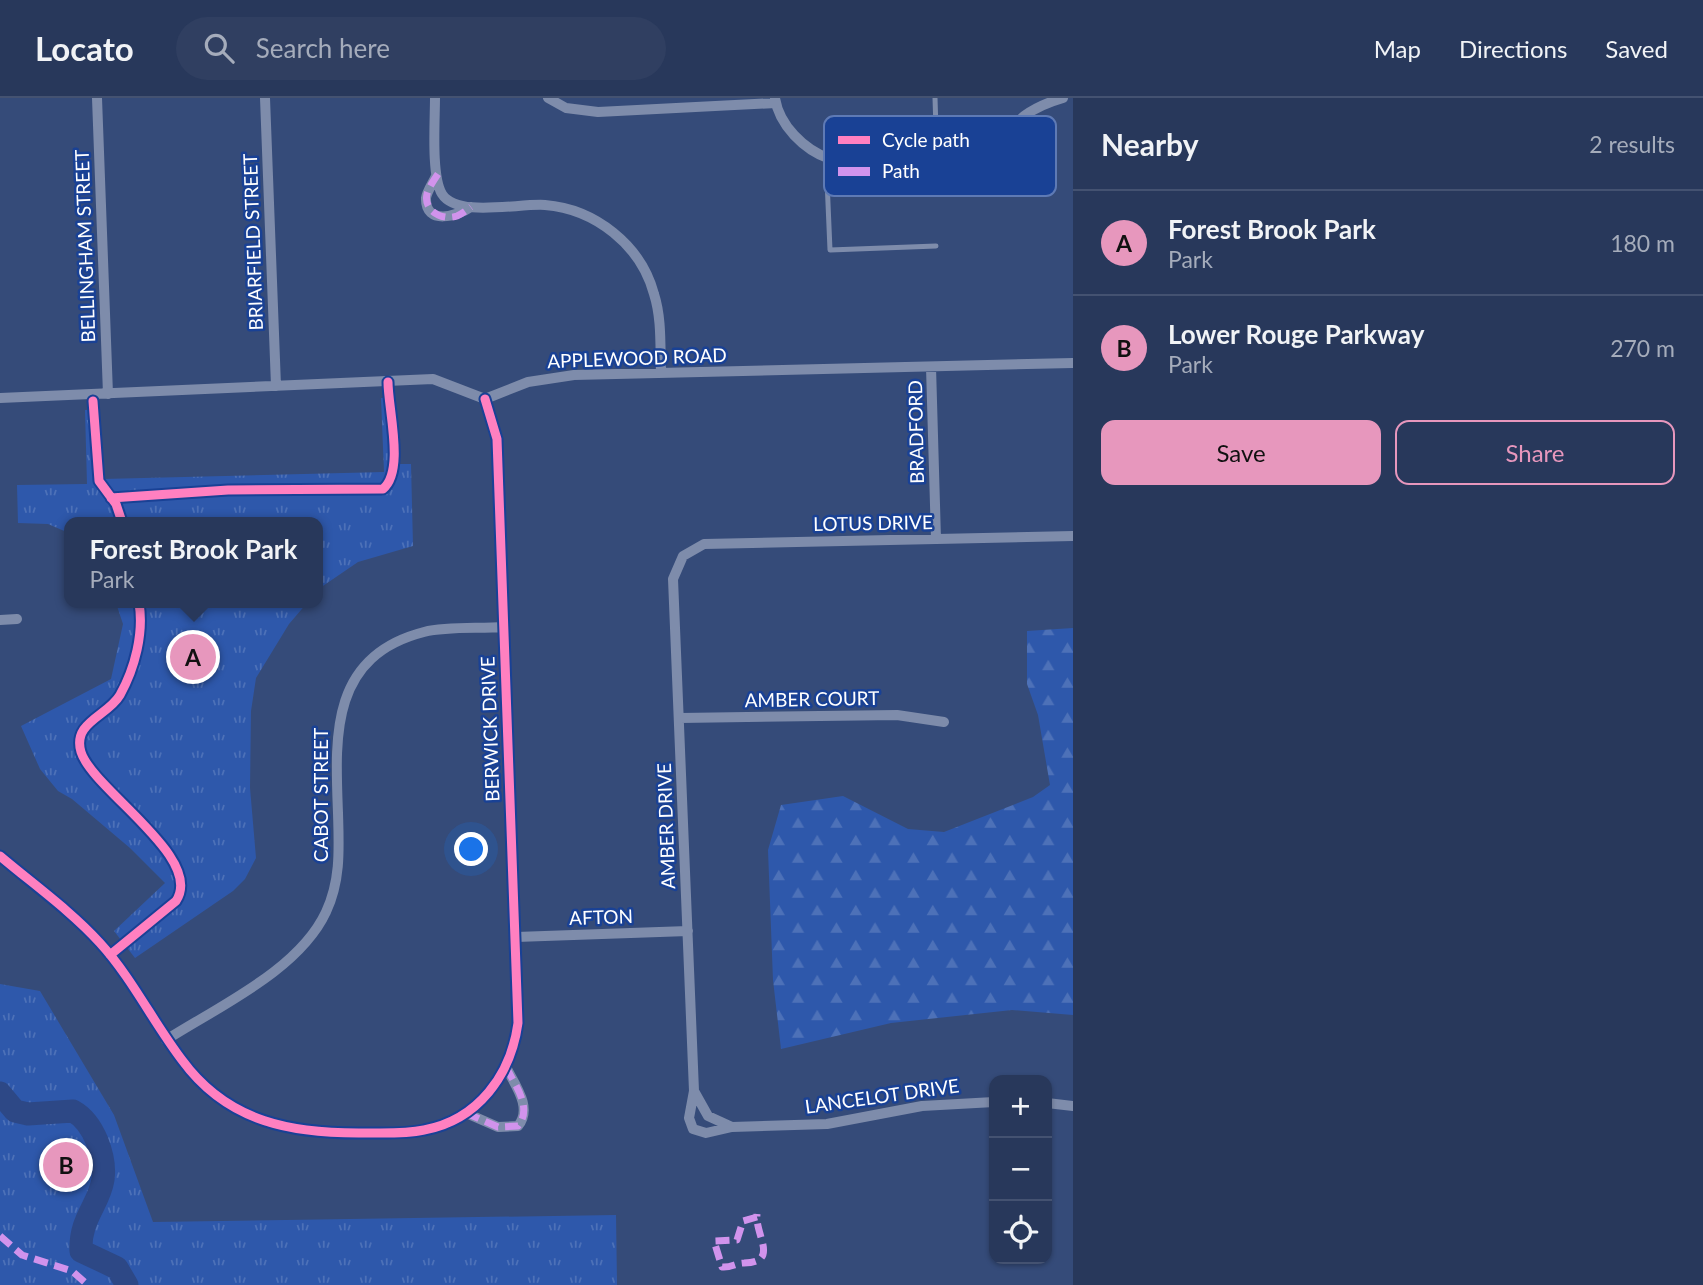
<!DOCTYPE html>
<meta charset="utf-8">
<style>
:root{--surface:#28385b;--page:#303f61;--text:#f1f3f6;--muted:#a5acbb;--line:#445271;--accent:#e797bd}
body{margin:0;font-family:Lato,sans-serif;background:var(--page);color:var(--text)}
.controls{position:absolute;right:21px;bottom:21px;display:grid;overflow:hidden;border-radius:14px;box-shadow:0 2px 5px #0004}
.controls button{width:63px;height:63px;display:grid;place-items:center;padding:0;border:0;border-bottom:2px solid var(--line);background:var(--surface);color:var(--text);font:35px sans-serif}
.you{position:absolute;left:472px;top:752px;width:24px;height:24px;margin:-18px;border:5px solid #fff;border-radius:50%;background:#1a73e8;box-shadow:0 0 0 10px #1a73e833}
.badge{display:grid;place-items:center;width:46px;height:46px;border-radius:50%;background:var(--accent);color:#111;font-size:23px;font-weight:700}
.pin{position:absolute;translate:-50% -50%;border:4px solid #fff;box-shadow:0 2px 7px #0006}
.popup{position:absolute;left:64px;top:419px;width:259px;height:91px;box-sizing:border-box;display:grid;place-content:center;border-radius:14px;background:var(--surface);filter:drop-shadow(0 2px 5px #0005);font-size:23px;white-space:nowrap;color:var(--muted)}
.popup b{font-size:26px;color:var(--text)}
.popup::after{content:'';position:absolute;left:50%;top:100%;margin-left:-14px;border:14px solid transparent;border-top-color:var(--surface)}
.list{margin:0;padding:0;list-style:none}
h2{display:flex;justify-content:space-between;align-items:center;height:91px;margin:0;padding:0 28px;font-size:30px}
h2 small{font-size:23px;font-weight:400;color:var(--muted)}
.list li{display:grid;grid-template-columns:46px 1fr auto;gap:21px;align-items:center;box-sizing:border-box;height:105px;padding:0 28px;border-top:2px solid var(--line)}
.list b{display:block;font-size:26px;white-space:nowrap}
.list p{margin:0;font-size:23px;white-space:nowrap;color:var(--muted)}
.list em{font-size:23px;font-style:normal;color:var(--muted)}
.actions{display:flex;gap:14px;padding:21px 28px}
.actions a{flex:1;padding:16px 0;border:2px solid var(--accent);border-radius:14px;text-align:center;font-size:24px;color:var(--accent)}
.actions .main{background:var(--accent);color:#111}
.icon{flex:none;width:38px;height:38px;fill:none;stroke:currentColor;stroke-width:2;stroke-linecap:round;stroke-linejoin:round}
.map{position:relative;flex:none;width:1073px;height:1187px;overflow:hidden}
header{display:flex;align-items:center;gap:42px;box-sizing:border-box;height:98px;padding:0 35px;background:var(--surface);border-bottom:2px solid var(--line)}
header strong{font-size:33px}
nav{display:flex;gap:38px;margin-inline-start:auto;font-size:24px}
.search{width:490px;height:63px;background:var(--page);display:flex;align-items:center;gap:18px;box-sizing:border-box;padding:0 24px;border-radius:38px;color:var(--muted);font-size:26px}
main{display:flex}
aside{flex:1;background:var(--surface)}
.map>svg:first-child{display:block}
.grass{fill:url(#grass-tufts)}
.forest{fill:url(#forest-firs)}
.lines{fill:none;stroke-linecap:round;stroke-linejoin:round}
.river{stroke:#2d4886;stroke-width:23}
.lane{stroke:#7e8cab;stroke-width:5}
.street{stroke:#7e8cab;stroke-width:10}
.quiet{stroke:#d193ec;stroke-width:7;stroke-dasharray:14 7;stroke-linecap:butt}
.cycleway-casing{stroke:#194195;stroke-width:13}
.cycleway{stroke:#ff80c0;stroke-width:9}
.labels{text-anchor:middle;stroke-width:5;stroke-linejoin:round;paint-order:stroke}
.street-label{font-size:19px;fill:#fff;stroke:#194195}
.key{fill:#194195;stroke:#5e7ab5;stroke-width:2}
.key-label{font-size:19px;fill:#fff}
</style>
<header>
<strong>Locato</strong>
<div class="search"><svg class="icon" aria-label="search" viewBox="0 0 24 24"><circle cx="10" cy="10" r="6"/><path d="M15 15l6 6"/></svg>Search here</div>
<nav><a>Map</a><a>Directions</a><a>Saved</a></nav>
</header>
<main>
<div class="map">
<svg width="1073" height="1187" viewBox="0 0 1073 1187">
<defs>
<pattern id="grass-tufts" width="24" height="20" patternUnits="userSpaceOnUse" patternTransform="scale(1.75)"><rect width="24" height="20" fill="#2e58ab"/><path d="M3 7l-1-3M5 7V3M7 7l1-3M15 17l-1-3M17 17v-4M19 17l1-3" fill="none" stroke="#4d71b8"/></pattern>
<pattern id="forest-firs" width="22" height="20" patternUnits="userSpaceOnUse" patternTransform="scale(1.75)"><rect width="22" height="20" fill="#2e58ab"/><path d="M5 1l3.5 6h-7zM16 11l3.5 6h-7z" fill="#4d71b8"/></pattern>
</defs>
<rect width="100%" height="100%" fill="#354b79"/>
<path class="grass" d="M381,300H394L399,366H411L413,448L358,464L317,492V424H69V435L48,426L18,425L17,387L87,386L85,312L98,311L103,381L384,374Z
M116,505H307L289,526L256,580L251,613L250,690L256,760L245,781L233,793L135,860L114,833L165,785L130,750L72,701L58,693L40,671L21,628L111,581L123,526Z
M0,886L40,893L114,1017L153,1124L616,1117L617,1187H0Z"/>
<path class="forest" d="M1073,530V917L1012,912L891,925L781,951L773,882L768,752L781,707L843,698L908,731L944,734L1033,699L1050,687L1038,617L1027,586V533Z"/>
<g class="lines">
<path class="river" d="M0,995L15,1013L28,1016L73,1013C84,1019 92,1031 97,1043C119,1098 79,1107 81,1153L117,1170L127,1187"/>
<path class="lane" d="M935,0L937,63
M830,61L827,82L830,152L936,148"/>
<path class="street" d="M97,0L108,296
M265,0L276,288
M435,0C435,23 431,78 442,96C457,120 519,105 545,107C595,111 641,147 654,196C662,221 660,249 661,275
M548,0L566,10L598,14L776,5
M775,0C779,27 804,52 830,61C865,72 949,66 983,51C998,45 1011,29 1024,18C1035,10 1049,4 1063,0
M436,78C433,85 427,93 426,100C425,128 458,118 471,109
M931,269L936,441
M0,300L433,281L485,301L528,284L574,277L1073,265
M0,522L17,521
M680,620L897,617L944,624
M0,758C33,786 71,813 100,845C132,880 153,924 182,962C228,1025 293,1036 366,1035C385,1035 405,1036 424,1032C478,1022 511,977 518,925L497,341L485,301
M516,839L688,833
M166,942C219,908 299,872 326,814C341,782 339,750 338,715C335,638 330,558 424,534C449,528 478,531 504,529
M694,993L689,1020L693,1031L706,1035L732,1029
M994,1004L922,1008L827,1026L732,1029L708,1018L694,993L673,481L683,458L704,446L1073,438
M1047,1005L1073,1008
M466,1015L498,1029L518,1028C533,1010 515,987 506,969"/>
<path class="quiet" d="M438,76C434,82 429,89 427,96C423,113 443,123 457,118C462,116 467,112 471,109
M466,1015L498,1029L518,1028C533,1010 515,987 506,969
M757,1119L743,1123L737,1142L714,1143L722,1169C731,1170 736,1165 744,1165C780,1164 755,1138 757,1116
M0,1138L22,1157L72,1173L88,1187"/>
<defs>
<path id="cycleway" d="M93,303L99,383L116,406L122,424
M111,400L228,392L383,391C405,373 388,311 388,284
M0,758C33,786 71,813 100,845C132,880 153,924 182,962C228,1025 293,1036 366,1035C385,1035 405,1036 424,1032C478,1022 511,977 518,925L497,341L485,301
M110,857L176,803C205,760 93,692 81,654C72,624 108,618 120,597C135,570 144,535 139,505"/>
</defs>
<use href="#cycleway" class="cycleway-casing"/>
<use href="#cycleway" class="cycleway"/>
</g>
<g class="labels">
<g class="street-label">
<text transform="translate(253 144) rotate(-92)" y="7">BRIARFIELD STREET</text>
<text transform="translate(85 148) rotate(-92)" y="7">BELLINGHAM STREET</text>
<text transform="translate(637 260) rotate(-2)" y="7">APPLEWOOD ROAD</text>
<text transform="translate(916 334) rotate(-91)" y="7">BRADFORD</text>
<text transform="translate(873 425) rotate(-1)" y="7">LOTUS DRIVE</text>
<text transform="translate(812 601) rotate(-1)" y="7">AMBER COURT</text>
<text transform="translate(490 631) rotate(-92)" y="7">BERWICK DRIVE</text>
<text transform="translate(321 697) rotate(-90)" y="7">CABOT STREET</text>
<text transform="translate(666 728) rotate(-92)" y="7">AMBER DRIVE</text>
<text transform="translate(601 819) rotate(-2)" y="7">AFTON</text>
<text transform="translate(882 998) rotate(-8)" y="7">LANCELOT DRIVE</text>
</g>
</g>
<rect x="824" y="18" width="232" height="80" rx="10" class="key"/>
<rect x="838" y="38" width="32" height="8" fill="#ff80c0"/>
<rect x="838" y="69" width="32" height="9" fill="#d193ec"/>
<g class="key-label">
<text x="882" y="49">Cycle path</text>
<text x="882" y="80">Path</text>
</g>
</svg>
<div class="controls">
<button>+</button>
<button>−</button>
<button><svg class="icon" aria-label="locate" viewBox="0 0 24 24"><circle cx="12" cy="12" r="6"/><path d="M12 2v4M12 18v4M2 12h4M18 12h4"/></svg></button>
</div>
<div class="you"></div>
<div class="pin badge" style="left:193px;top:559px">A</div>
<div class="popup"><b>Forest Brook Park</b>Park</div>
<div class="pin badge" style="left:66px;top:1067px">B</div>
</div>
<aside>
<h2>Nearby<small>2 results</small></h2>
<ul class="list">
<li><span class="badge">A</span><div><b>Forest Brook Park</b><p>Park</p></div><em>180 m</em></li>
<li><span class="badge">B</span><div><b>Lower Rouge Parkway</b><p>Park</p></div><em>270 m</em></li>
</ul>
<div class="actions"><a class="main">Save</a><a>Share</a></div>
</aside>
</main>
